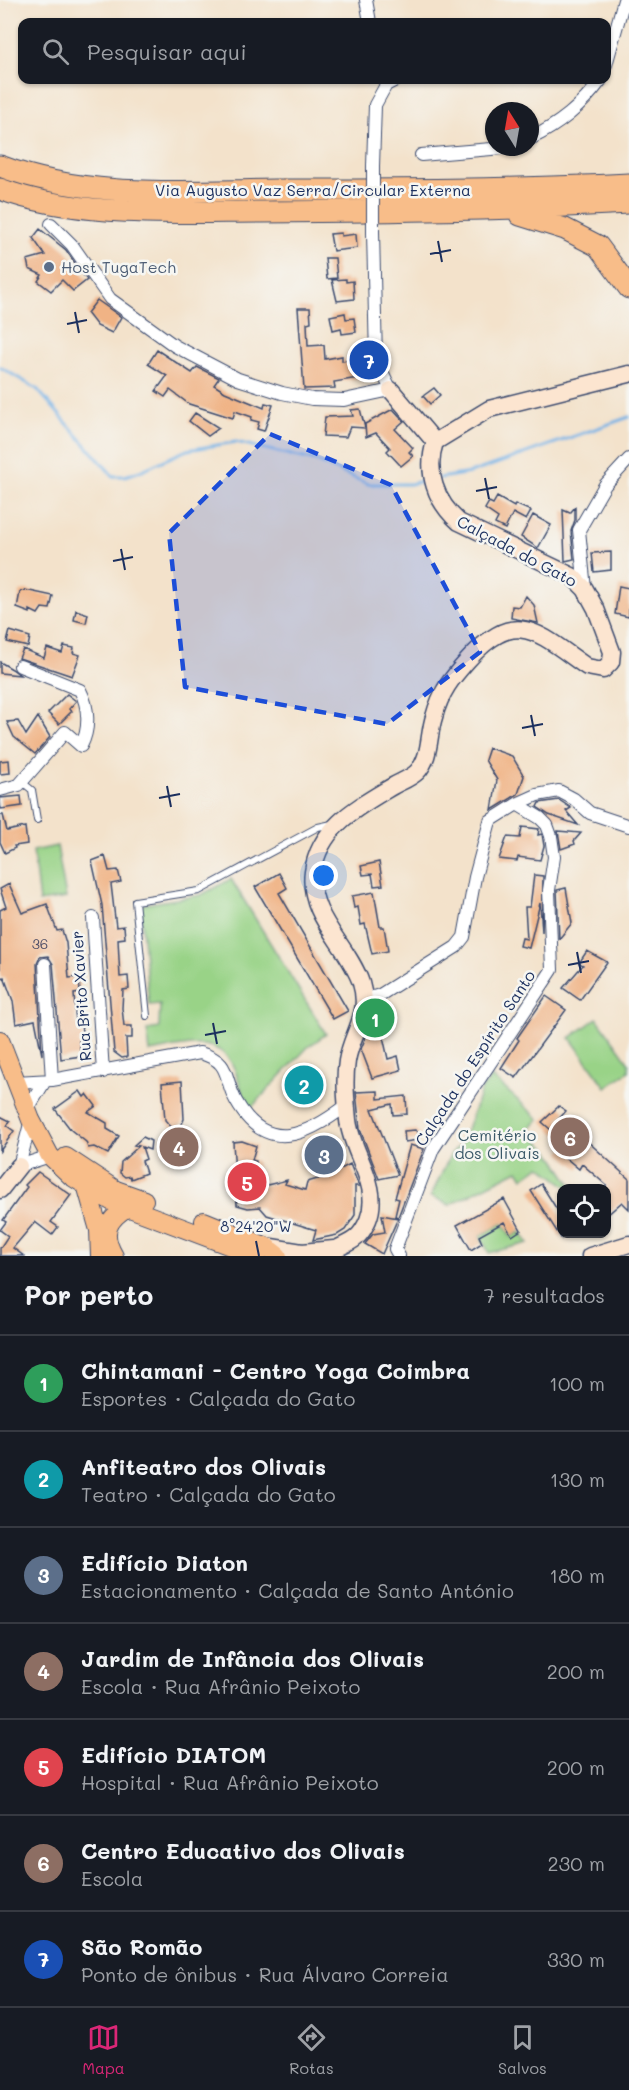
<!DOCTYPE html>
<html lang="pt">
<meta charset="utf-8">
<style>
:root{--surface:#171b24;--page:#242831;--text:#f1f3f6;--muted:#9ea1a6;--line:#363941;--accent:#db2777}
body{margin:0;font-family:Mali,sans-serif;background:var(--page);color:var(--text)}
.controls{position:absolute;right:18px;bottom:18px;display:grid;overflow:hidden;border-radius:12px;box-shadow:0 2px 4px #0004}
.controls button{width:54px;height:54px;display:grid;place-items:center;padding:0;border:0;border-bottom:2px solid var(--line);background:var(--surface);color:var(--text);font:30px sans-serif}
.compass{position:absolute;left:485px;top:102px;width:54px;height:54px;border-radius:50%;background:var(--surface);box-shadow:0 2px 4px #0004;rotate:349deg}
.you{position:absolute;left:324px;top:876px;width:21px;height:21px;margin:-15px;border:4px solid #fff;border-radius:50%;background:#1a73e8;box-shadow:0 0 0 9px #1a73e833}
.badge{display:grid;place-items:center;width:39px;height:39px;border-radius:50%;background:var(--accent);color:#fff;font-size:20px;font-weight:700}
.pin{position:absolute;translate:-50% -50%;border:3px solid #fff;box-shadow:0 2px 6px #0006}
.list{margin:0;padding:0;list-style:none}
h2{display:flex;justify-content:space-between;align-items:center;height:78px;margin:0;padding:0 24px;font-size:26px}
h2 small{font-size:20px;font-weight:400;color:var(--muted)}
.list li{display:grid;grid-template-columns:39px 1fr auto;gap:18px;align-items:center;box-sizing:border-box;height:96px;padding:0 24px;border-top:2px solid var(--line)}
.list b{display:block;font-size:22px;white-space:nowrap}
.list p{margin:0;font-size:20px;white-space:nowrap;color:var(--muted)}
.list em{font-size:20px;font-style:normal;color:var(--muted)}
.icon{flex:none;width:33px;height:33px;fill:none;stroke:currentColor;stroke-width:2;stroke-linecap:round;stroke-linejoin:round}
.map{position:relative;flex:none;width:629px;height:1256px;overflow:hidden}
.search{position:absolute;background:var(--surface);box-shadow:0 2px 4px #0004;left:18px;right:18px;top:18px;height:66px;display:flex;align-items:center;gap:15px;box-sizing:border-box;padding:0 21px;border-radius:12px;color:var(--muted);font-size:22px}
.sheet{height:750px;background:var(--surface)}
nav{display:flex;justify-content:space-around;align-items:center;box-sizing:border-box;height:84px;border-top:2px solid var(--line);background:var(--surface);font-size:16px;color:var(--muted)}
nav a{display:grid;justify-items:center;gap:3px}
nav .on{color:var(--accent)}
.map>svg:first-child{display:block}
.green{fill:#99d387;stroke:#5a8172;stroke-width:1.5}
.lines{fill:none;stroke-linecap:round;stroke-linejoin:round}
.stream{stroke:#73b2e6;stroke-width:3}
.building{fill:#f0b385}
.lane-casing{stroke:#3b4a6e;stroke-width:8}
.street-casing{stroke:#3b4a6e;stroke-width:14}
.secondary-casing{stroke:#3b4a6e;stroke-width:19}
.primary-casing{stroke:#3b4a6e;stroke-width:20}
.highway-casing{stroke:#3b4a6e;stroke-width:23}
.lane{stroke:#fff;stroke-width:6}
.street{stroke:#fff;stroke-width:12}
.secondary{stroke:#fce5d0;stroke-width:16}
.primary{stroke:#f8bd89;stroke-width:18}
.highway{stroke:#f8bd89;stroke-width:21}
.street-bridge-casing{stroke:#3b4a6e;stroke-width:14;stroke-linecap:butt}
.street-bridge{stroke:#fff;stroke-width:12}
.marked{fill:#1d4ed8;fill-opacity:0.2;stroke:#1d4ed8;stroke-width:4.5;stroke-dasharray:12 8;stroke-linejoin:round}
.ticks{fill:none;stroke:#1b2f5e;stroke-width:2}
.service-dot{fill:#5c6f8a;stroke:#f6f6f2;stroke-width:2}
.labels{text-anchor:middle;stroke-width:5;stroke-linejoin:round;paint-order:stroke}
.number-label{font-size:14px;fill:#505068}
.street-label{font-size:16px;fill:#1b2f5e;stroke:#f6f6f2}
.service-label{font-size:16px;fill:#4e5e75;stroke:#f6f6f2;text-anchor:start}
.park-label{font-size:16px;fill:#3a5868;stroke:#f6f6f2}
.ticks-label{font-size:15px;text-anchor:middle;fill:#1b2f5e;stroke:#f6f6f2;stroke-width:5;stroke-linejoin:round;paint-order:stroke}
</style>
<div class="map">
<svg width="629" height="1256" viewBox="0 0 629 1256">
<rect width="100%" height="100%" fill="#f6f6f2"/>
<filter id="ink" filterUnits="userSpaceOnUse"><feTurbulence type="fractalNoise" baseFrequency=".0167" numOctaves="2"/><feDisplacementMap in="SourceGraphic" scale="12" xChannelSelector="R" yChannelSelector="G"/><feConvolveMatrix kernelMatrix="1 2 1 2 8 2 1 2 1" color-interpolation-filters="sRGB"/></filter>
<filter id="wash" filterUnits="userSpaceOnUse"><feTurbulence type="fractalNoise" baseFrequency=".008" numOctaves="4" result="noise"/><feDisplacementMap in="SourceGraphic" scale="24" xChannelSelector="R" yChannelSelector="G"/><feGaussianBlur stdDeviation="1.35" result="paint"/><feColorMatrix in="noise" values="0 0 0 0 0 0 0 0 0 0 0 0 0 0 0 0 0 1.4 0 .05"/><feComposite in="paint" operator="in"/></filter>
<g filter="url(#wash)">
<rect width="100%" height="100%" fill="#f3e2cb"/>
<path class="green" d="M57,846L66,898L39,902L33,851Z
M231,879L326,1034L308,1047L249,1110C242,1096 240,1080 233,1066C217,1033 179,1047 150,1052L147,1030L159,1028L160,1004L149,1005L140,905L201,895Z
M597,1018L629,1063V1071L606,1087L570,1038Z
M492,1077L539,1119L528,1131L550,1152L571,1184L568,1187L540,1166L523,1178L518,1170L449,1205L431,1196L451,1154L462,1142L482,1089Z
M503,1223L511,1237L521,1232L528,1243L489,1253L480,1236Z"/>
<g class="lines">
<path class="stream" d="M0,367L37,389L113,476H125L140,471L187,450L236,442L316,461L368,484H410L427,480
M440,478L470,473L629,417"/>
</g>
<g id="blocks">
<path class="building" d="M40,229L66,250L87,280L73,291L62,280L51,291L38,281L42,275L29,269L27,260L45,255L33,238Z
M341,233V236L356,234L357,248L333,251L330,234Z
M325,258H335L337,278L327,279Z
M346,279V282L353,281L354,299L337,301L332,280Z
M97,300L121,317L112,333L97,326L87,313Z
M298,308H310L311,322L307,323L308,346L324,345L325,359L342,356V361L365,357L368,374L360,375L358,378L334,382L335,388L304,389Z
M345,313L346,319L354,318L356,332L342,334L341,328L333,330L330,316Z
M157,350L192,373L197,367L219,378L214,385L225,392L264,408L265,403L273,405L264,431L257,429L259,422L251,420L252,417L235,411L233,418L189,404L170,390L165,397L156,391L167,376L148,364Z
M434,388L440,395L430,404L423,396Z
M360,409L365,428L350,427L346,437L323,436L325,417L353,416L351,410Z
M393,409L404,421L395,429L413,448L409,452L413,456L401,466L387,451L390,448L376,433L366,437L365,424Z
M195,413L219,428L208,436L189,421Z
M497,497L514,507L515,504L531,511L526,520L513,513L505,529L495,524L498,518L485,509L489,502L493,504Z
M575,507V520L571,531L574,559L565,561L563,510L570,513Z
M533,515L551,525L538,548L521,537Z
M611,552V570L594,572L592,553Z
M619,586L629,588V617L615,614Z
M25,590L53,596L50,609L42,608L38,614L30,610V613L17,608L20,592Z
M526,596L534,605L538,623L511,618L512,606L520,607Z
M76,610L88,614L86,623L74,620Z
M10,631L30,637L28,647L7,642Z
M64,646L74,648L73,653L80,655L72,676L19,658L23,649L44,658L47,648L62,653Z
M0,662L12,669L20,675L0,673Z
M67,694L76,701L69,709L72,711L59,724L48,713Z
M38,717L50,737L35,754L14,737L7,722L18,721L26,735Z
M489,748L512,756L524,776L518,794L492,810L497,780L485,760Z
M9,760L10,773L0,774V761Z
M21,796L22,806L1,809L0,798Z
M559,800L571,808L566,811L578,825L549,815L537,807L539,803Z
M0,815H3L7,831L25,827L27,844L14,846L15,848L5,853L0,842Z
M522,827L539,829L538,835L542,834L544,846L540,860L518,857L517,861L499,859L507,837L520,838Z
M558,831L581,833L574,841L575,844L561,849Z
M105,856L109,871L118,870L121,882L111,884L116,927L124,926L125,938L118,939L119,959L120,977L128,976L129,989L123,990L122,1008L124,1026H132V1038H126L127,1057L122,1058L114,1052L102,905L92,861Z
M379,862L383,885L374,886L372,874L363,875L361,866Z
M279,873L287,888L279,893L348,1011L333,1019L255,887Z
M534,875L543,876L542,932L540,903L529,948L520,946L522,938L527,939L525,907H530Z
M9,884L22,913L47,904L57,931L62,930L66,943L69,978L79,977L80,993L74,994L76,1024L81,1023L83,1041H79L81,1056L61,1059L53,964L48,956L40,957L37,964L42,1055L35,1020L16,1024L13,1001L4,977L0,979V910L6,907L0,889Z
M566,888L572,923L559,939L557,890Z
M374,892L380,927H384L388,951L372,954L365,924L361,925L358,907L354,908L352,896Z
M587,951L607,962L580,1000L563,988L583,965L579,963Z
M546,996L566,1010L516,1078L501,1068L519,1040L517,1038Z
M377,1009L388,1059L398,1056L401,1070L372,1078L361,1049Z
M182,1081L184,1119L181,1126L172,1128L165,1120L162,1083Z
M80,1091L84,1097L87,1094L96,1106L88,1112L107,1123V1129L119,1136L108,1154L94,1147L88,1148L86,1142L71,1130L55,1109Z
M378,1091V1099L406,1096L407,1114L393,1115L392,1104L372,1109L398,1175L379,1179L360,1129L356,1092Z
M559,1106L566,1111L558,1120L583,1141L584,1138L629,1179V1209L622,1202L606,1216V1185L582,1164L579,1169L560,1153L567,1144L542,1122Z
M0,1116L10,1121L7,1126L14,1131L0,1151Z
M415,1130L421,1135L418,1140L405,1142L404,1131Z
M143,1137L151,1141L150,1150L142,1147L146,1159L142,1161L146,1173L131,1179L130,1176L125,1177L120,1173L121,1162L139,1146L134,1145Z
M242,1141L256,1146L252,1160L256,1161L259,1187L287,1180L285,1184L305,1190L307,1182L328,1176L350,1164L359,1186H355V1215L345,1230L337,1235L313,1240L316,1230L267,1215L260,1207L248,1208L237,1205L233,1142Z
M410,1145L424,1149L398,1217L395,1216L399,1199L395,1198Z
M38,1172L71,1195L51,1222L58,1227L52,1235L35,1222L13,1248L24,1256H0V1248L8,1236L0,1230L6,1222L3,1220L27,1187L25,1185Z
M541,1184L561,1216V1238L531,1191Z
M504,1199L521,1230L512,1236L504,1222L479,1236L482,1243L471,1250L457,1225Z
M382,1215L398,1218L382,1254L365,1244L373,1234L385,1232Z"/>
</g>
</g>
<g filter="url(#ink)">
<use href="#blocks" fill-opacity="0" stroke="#3b4a6e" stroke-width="1.5"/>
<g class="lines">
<defs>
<path id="lane" d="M22,782L32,790L37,820
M147,1016L135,901L199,891L318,827L332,824"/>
<path id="street" d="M366,0L370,22
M606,65L624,0
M386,85L396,80
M530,139C560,124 581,107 601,80
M421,155L515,147
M373,166L375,105L386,85L384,80
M51,224L72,245L110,299L175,346L238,379L282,393L312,399L344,400L391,390L376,359L373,232
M585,589L579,530L605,485L629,459
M0,790L19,785L65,732L81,746C90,729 89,707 80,690L20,666
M93,918L103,1072
M45,964L52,1080
M363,1000L380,995L456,947L464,937L475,877L490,821L517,804
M15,1082L52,1080L200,1053C232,1062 223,1077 236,1101C267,1156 308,1135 347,1105
M27,1110L45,1081
M19,1166L31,1120
M19,1166L50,1156
M399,1256L395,1249L433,1149L552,970L549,890L554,857L551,836L547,825L540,818L517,804L537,795L559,791L574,799L590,813L629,826"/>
<path id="secondary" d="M391,390L435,442
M435,442L489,409L629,374
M0,1190L19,1166
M265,1246L302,1252L334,1249
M325,1256C345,1241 357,1246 368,1220C382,1186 351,1152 348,1120C346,1100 344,1080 347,1061C352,1031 371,1015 361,983C348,945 307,915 313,872C319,827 358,807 393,786C400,782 411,778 417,772C431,758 428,735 434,717C441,691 451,679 468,660C516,606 538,633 587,667L603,670L611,662L612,652L596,609L585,589L572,576L459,522C436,502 425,472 435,442
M590,1256L629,1244"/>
<path id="primary" d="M0,1040L31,1120L50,1156L71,1176L111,1201L257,1256
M66,1157L116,1190L144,1200
M87,1188L99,1230L100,1256
M204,1221L265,1246L278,1256
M114,1256C101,1234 106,1220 128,1207"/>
<path id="highway" d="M0,166C86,199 184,191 274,190C393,190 511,190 629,184
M0,189C76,218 180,212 261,212C384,211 506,210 629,203
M520,215L565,229L598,246L629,288"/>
</defs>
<use href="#lane" class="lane-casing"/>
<use href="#street" class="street-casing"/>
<use href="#secondary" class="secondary-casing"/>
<use href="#primary" class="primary-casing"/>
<use href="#highway" class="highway-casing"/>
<use href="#lane" class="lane"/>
<use href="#street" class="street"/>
<use href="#secondary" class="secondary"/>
<use href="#primary" class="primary"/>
<use href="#highway" class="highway"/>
<defs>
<path id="street-bridge" d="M373,166V232"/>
</defs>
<use href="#street-bridge" class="street-bridge-casing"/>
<use href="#street-bridge" class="street-bridge"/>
</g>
</g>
<path class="marked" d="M270,434L391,485L480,652L387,724L185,687L169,533Z"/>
<path class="ticks" d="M438,241L442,262M430,254L451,250M75,312L79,333M67,324L87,320M485,478L489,499M476,491L497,487M121,549L125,570M113,561L133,557M531,715L535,736M522,728L543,724M167,786L171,807M159,798L180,794M577,952L581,973M568,965L589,961M213,1023L217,1044M205,1035L226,1031M256,1241L259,1256"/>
<circle class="service-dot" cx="49" cy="267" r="6"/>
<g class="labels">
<g class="number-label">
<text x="40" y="949">36</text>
</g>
<g class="street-label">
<text x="313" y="196">Via Augusto Vaz Serra/Circular Externa</text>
<text transform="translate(517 551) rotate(28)" y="6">Calçada do Gato</text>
<text transform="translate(81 996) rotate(-94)" y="6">Rua Brito Xavier</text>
<text transform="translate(475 1058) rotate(-57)" y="6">Calçada do Espírito Santo</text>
</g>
<g class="service-label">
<text x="61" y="273">Host TugaTech</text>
</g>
<g class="park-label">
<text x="497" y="1141">Cemitério<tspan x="497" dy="18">dos Olivais</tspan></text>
</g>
</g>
<g class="ticks-label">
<text x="256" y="1232">8°24'20"W</text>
</g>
</svg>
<div class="controls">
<button><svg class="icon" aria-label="locate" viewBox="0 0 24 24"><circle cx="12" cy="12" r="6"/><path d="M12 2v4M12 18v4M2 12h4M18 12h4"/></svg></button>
</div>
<svg class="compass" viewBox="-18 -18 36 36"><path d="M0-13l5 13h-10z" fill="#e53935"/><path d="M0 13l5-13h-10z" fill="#9ea1a6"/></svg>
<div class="you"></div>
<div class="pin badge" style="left:375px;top:1018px;background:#2e9e5b">1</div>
<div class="pin badge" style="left:304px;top:1085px;background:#0f9aa8">2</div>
<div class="pin badge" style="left:324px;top:1155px;background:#5c6f8a">3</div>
<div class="pin badge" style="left:179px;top:1147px;background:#8d6e63">4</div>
<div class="pin badge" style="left:247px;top:1182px;background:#e0444e">5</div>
<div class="pin badge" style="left:570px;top:1137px;background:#8d6e63">6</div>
<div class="pin badge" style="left:369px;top:360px;background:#1a4fb4">7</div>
<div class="search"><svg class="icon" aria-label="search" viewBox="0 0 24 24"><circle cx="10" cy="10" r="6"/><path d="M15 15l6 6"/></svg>Pesquisar aqui</div>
</div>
<section class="sheet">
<h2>Por perto<small>7 resultados</small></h2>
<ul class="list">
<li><span class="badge" style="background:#2e9e5b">1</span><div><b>Chintamani - Centro Yoga Coimbra</b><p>Esportes · Calçada do Gato</p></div><em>100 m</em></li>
<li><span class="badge" style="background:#0f9aa8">2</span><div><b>Anfiteatro dos Olivais</b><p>Teatro · Calçada do Gato</p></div><em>130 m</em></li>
<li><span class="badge" style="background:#5c6f8a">3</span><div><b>Edifício Diaton</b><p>Estacionamento · Calçada de Santo António</p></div><em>180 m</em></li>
<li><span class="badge" style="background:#8d6e63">4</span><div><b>Jardim de Infância dos Olivais</b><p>Escola · Rua Afrânio Peixoto</p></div><em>200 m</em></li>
<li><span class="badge" style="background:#e0444e">5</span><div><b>Edifício DIATOM</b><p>Hospital · Rua Afrânio Peixoto</p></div><em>200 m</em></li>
<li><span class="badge" style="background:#8d6e63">6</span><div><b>Centro Educativo dos Olivais</b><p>Escola</p></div><em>230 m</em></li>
<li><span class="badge" style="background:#1a4fb4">7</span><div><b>São Romão</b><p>Ponto de ônibus · Rua Álvaro Correia</p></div><em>330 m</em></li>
</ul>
</section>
<nav>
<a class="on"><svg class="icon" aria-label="map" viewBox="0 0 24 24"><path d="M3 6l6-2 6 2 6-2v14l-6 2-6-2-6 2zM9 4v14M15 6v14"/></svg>Mapa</a>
<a><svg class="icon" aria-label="directions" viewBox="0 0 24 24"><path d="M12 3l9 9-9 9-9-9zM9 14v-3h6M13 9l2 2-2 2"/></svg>Rotas</a>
<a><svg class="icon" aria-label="saved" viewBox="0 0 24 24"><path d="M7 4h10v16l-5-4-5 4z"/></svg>Salvos</a>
</nav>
